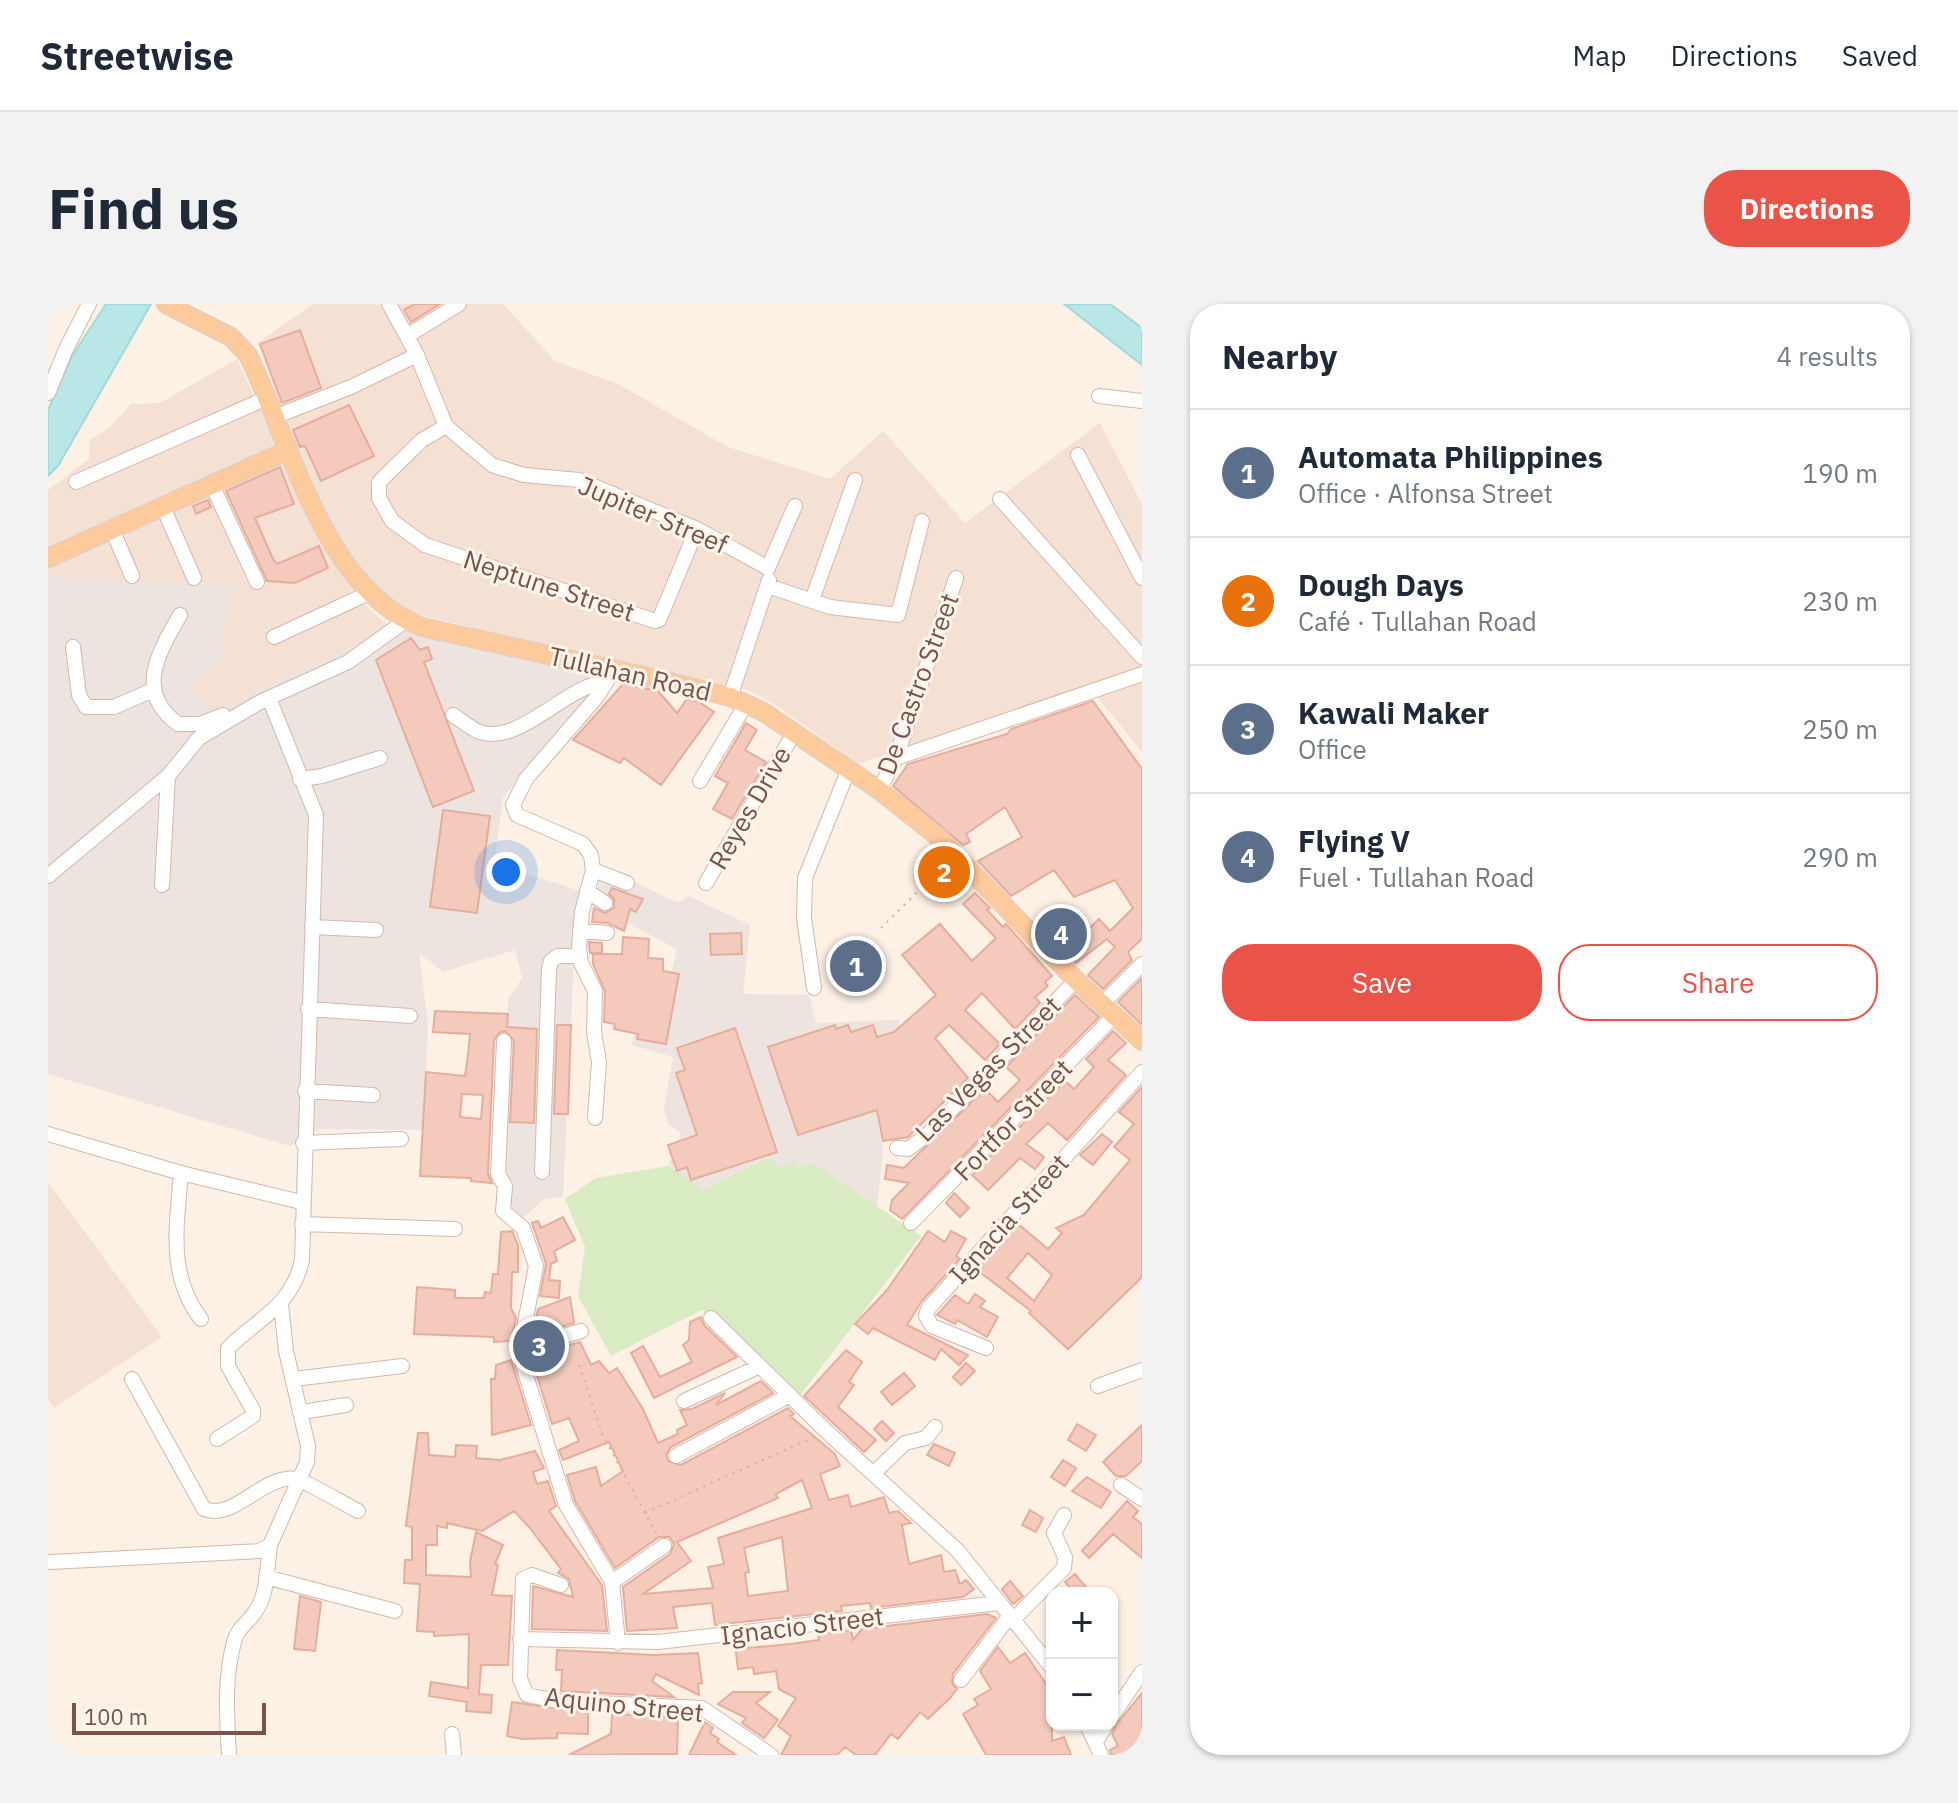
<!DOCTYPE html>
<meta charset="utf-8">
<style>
:root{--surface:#fff;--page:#f2f2f3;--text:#1f2937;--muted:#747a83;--line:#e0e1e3;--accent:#ea5347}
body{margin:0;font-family:"IBM Plex Sans",sans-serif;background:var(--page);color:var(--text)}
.controls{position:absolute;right:24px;bottom:24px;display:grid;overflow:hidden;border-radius:16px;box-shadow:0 2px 6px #0004}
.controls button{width:72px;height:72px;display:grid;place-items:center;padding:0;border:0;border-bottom:2px solid var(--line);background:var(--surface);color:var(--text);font:40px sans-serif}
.scale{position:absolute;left:24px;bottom:20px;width:194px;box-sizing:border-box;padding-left:8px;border:4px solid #775349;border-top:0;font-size:22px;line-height:28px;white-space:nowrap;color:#775349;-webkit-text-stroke:6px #fff5ec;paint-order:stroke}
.you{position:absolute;left:458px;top:568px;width:28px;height:28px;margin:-20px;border:6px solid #fff;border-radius:50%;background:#1a73e8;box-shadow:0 0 0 12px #1a73e833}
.badge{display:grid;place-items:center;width:52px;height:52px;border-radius:50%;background:var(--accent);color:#fff;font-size:26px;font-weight:700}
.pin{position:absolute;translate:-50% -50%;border:4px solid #fff;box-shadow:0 2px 8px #0006}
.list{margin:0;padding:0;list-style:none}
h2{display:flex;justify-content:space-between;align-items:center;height:104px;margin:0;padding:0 32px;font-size:34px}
h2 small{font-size:26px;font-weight:400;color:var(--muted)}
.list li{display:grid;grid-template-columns:52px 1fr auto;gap:24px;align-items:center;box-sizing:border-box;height:128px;padding:0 32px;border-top:2px solid var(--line)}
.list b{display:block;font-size:30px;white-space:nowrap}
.list p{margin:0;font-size:26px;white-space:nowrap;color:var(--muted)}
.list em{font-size:26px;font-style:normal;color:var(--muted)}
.actions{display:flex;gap:16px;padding:24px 32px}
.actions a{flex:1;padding:18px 0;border:2px solid var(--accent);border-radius:32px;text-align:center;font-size:28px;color:var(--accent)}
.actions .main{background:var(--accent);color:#fff}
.map{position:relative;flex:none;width:1094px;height:1451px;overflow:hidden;border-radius:32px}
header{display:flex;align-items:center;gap:48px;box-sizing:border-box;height:112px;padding:0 40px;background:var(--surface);border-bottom:2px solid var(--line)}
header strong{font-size:38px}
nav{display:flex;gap:44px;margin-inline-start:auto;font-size:28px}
.intro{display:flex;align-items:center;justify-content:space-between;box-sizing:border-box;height:192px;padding:0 48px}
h1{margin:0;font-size:56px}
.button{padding:20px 36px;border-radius:32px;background:var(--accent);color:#fff;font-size:28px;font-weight:700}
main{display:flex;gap:48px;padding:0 48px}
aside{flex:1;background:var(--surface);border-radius:32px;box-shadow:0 2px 6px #0004}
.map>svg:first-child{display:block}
.residential{fill:#f5e1d3}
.commercial{fill:#fdded9}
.industrial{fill:#ede4df}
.green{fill:#d9ebc3}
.water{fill:#b9e7e7;stroke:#9fd9d9;stroke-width:2}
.building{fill:#f3cabc;stroke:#e6ad9c;stroke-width:2;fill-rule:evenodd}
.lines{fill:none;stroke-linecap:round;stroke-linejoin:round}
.minor-casing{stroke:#d1b8ad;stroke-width:16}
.major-casing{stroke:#d9cfcc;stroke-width:20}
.path{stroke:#d8ac9f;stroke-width:2;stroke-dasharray:2 6;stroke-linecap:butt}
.minor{stroke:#fff;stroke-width:14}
.major{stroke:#fdca9c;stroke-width:18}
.labels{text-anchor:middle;stroke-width:6;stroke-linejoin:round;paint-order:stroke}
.street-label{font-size:26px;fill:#775349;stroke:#fff5ec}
</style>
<header>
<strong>Streetwise</strong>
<nav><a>Map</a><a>Directions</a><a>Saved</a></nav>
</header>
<div class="intro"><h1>Find us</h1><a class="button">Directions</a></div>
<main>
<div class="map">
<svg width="1094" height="1451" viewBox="0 0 1094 1451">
<rect width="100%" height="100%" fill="#fdf0e5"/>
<path class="residential" d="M265,0H455L507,57L570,80L680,143L782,175L835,127L917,219L1052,119L1094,200V448L1042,384L810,460L728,401L700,386L587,363L351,306L311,264L281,216L237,117L211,38Z
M189,55L254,196L292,263L312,297L343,324L163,410L142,379L185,281L0,273V186L41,155V137L60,125L83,100L112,99Z
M0,878L114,1033L6,1104L0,1096Z"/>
<path class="commercial" d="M1009,605L1034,629L1014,650L989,626Z"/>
<path class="industrial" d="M0,273L185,281L171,359L143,379L163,409L343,324L547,370L545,392L455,493L446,559L532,587L527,631L515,893L496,895L474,915L461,903V874L453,868L460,695L474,674L467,646L395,668L371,648L380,722L375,826L272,825L242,842L0,770Z
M554,563L630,599L641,592L702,621L695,690L761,691L768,719L851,716L854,808L829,813L835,844L829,905L765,859L749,865H730L723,853L653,885L620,862L633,829L620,820L616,805L625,753L584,741L601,664L624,667L629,645L546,602Z"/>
<path class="green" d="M723,853L731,864L745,858L749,865L765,859L873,932L750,1094L654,1006L563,1052L530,992L537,943L517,895L548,874L620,862L654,885Z"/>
<path class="water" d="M58,0H103L10,162L0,172V106L23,54Z
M1016,0H1062L1094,24V61Z"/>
<path class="building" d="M367,0H392L363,18L356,6Z
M252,26L273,84L234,99L212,40Z
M301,101L326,152L273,177L257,142L252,143L245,126Z
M232,163L246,200L207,214L225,255L229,260L271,242L280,264L247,279L219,277L178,187Z
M160,196L163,203L148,210L145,202Z
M363,334L372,346L380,343L384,355L376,358L426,487L385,503L328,356Z
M575,380L610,387L629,409L639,395L651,398L666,408L613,481L576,454L572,459L525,436Z
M1045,397L1094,465V635L1080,648L1084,656L1055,685L1040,671L1067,643L1059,635L1028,659L1023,653L1028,637L1051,615L1062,627L1085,604L1067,576L1026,593L1006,566L963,592L930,557L974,533L957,503L918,530L922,538L915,541L845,482L860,460L959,430L963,425Z
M698,419L709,426L697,446L718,458L684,515L665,505L680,479L667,472Z
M395,506L442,512L429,609L382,603Z
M564,584L595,595L588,608L582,605L576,627L560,619L544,618L546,604L557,609L566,604V595L561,590Z
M927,589L942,604L939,606L955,623L958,620L1004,672L997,678L1000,682L987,693L992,699L967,725L934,689L917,706L952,740L937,756L901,721L887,734L920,774L860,833L835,837L829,806L750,831L720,743L787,721L788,725L800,721L803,728L825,721L829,733L846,728L888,691L854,651L892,620L924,657L948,634L915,600Z
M693,629L694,650L663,651L662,630Z
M575,633L601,635L600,654L615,655V667L631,670L618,740L589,735L590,730L566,725L567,720L556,718L557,687L545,660V650H574Z
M541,638L554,639V649H542Z
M1094,674V721L1070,698Z
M1027,691L1051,713L854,915L842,906L844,896L861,879L837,875L839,861L856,864L937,785L950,798L972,776L958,763Z
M387,707L460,710L459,723L489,725L486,819L462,818L466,737L457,727L451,729L446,736L440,870L444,879L423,877V874L372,872L378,768L417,772L420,751L422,730L385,728ZM414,790L435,791L433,815L412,813Z
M509,721H523L520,810H506Z
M687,724L729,848L643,876L639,863L629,867L620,841L649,831L628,769L637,766L629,744Z
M1065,727L1078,739L1060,756L1078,771L1019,836L1000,819L978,840L996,853L987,865L972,854L940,886L924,871L1017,777L1026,785L1046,763L1038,755Z
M1094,783V973L1020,1045L981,1009L983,1007L929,966L970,920L1000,945L1014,929L1008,924L1036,911L1082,856L1066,843L1086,820L1071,808ZM980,949L1004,971L986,997L959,974Z
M1054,830L1064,838L1045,861L1032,851Z
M906,889L921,904L912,913L898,899Z
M515,913L527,936L506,947L509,957L503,960L501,976L512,977L511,994L492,992L498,960L484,919L490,917L493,924Z
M464,927L470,941V968H464L463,1004L468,1014L463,1037L446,1038V1033L366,1030L369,983L407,986V994H436L437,988L443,989L445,970H450L453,928Z
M880,927L897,938L903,927L918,935L908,952L912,955L873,998L859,1021L920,1051L911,1061L893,1045L887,1056L825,1024L820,1030L807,1020L839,986Z
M927,990L937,997L932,1003L950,1013L939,1033L909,1016L907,1020L889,1011L907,991L920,1000Z
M522,993L526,1019L485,1031L490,1005Z
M653,1013L656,1021L689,1053L606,1094L583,1049L595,1042L612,1073L644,1058L635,1041L641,1036L642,1018Z
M532,1038L543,1061L551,1057L561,1069L569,1064L595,1105L610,1139L630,1130L629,1126L639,1121L632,1106L644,1105L677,1089L668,1101L713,1077L725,1089L623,1143L618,1151L620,1157L633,1161L740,1104L746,1110L742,1112L787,1150L792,1162L772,1170L781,1196L800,1191L803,1203L836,1193L841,1209L850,1207L863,1219L854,1221L861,1260L893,1251L896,1268L907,1266L912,1280L918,1276L926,1285L915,1293L823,1304L822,1299L793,1302L794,1307L667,1321L664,1299L625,1303L629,1324L579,1327L575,1283L622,1250L626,1240L621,1233H611L567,1264L527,1197L519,1171L548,1163L553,1182L575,1167L561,1138L515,1156L511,1146L531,1137L521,1114L504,1120L483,1052ZM754,1176L764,1204L670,1234L676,1260L660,1263L665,1284L595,1290L643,1257L629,1238L730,1194L728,1190ZM734,1233L740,1287L700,1292L697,1269L701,1268L696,1244Z
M798,1046L814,1058L801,1078L806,1081L790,1103L828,1136L816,1148L756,1092Z
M463,1056L483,1121L444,1131L443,1075H447L448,1061Z
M918,1059L927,1067L913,1081L905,1073Z
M856,1069L867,1082L844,1101L833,1088Z
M834,1117L846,1129L838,1137L826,1125Z
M1029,1120L1048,1131L1038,1147L1020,1136Z
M1094,1121V1157L1078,1172H1068L1055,1158Z
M370,1129H380L381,1151L407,1153L408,1141L429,1142L428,1154L452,1156L487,1147L496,1164L485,1168L489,1180L500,1177L508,1202L501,1207L554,1281L559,1327L484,1325L485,1282L525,1293L521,1275L510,1269L513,1265L481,1223L466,1207L434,1227L399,1219V1224L389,1222V1241H378V1271L423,1273L422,1258L428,1228L455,1241L447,1260L450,1261L444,1291L464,1292L460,1361H433L431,1390L444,1391L443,1409L418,1407L419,1398L381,1392L383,1378L420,1384L421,1330L386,1332V1328L369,1327L372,1280L356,1279L357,1256H364V1223L358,1222Z
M886,1140L907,1149L901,1162L879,1151Z
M1015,1156L1028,1164L1017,1182L1003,1173Z
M1039,1173L1063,1188L1053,1204L1024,1187Z
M1079,1197L1090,1207L1085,1213L1094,1220V1254L1065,1230L1041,1254L1034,1247Z
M982,1206L995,1214L988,1228L974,1221Z
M1027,1270L1043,1289H1026L1017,1278Z
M962,1277L975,1292L965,1300L954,1285Z
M252,1292L273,1298L267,1347L246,1345Z
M939,1310L948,1314L905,1370L904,1379L909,1385L902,1394L880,1415L872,1408L850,1435L843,1430L827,1451H808L797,1443L789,1451H733L743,1432L730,1422L748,1394L731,1385L728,1367L706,1370L705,1363L690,1365L687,1340L699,1339L700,1344L743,1340L771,1336L770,1330L803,1326L805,1336L814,1325Z
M950,1343L962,1359L977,1349L1004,1389V1437L1016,1433L1023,1451H938L915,1410L930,1401L926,1395L943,1385L932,1367Z
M509,1346L606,1351L650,1349L654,1379L650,1380L651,1391L608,1370L604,1377L626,1393L513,1387L514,1366H508Z
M685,1388H722L708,1399L730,1416L716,1434L694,1419L698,1414L670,1400Z
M1094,1389V1446L1083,1451H1063L1062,1446L1070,1442L1064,1430L1068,1421Z
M464,1398L540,1409V1430L509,1429V1434L474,1435L459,1432Z
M564,1410L630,1413L629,1450L521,1451L563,1430Z
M657,1418L665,1424L662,1429L671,1435L669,1438L688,1451H641Z"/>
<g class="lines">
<defs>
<path id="minor" d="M341,0L369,51L398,122L444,161L476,171L531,176L649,225L720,264
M359,32L411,0
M0,89L18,45L41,0
M1051,92L1094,97
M226,113L303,83L369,51
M398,122L374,136L331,178V194L344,217L377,241L607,317L611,316L649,225
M1030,151L1094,274
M28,178L219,94
M164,181L209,278
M952,195L1094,353
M115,203L146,274
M64,225L84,272
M720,264L747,202
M720,282L782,303L850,311L874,217
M764,296L807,176
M132,311C111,348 86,388 130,420H152L175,411
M226,333L321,289
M25,343L31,391L38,403H66L105,386
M682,393L721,276
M405,411C413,416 423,425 432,428C471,442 520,380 558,378
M848,454L1094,370
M252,475L274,472L332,454
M652,477L698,400
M831,486L848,454L908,274
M545,566L579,579
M0,572L120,472
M658,579L746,429
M114,581L120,472L151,434L212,398L300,358L357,317
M539,587L557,599
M264,623L328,626
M532,627L559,629
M989,635L1001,625H1007
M1008,656L1019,641L1018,636
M766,684L756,614L757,574L800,467
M1054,700L1094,660
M260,705L362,712
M456,737L450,870L457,882L455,907L475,924L488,962L472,1045L473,1055L518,1201L564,1278L570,1339
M257,787L325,791
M547,814L551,758L546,728L547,687L533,659L531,643L534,608L545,566L543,551L535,540L469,511L465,501L478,475L548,394L566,366
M0,830L133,869L253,898
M255,839L353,835
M849,844L860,845L880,830L1028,676
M494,868L501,665L503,657L510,652H532
M133,869C129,921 119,971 153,1015
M863,919L1066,712
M254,920L407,925
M663,1014L778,1127L910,1247L1004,1364
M938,1044L884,1022L878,1012L880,1005L1094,768
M472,1045L533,1027
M84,1075L156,1205C187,1217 216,1169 249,1175C255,1176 300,1202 310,1207
M246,1075L354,1062
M1050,1082L1094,1066
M636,1097L712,1062
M254,1108L298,1101
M169,1135L205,1112V1106L180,1062V1044C212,1013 244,1002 254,956L268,511L221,394
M628,1152L742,1091
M825,1170L857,1139L878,1134L887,1123
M1073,1181L1094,1195
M3,1258L211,1247L222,1241L259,1158L260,1142L238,1047L233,1000
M218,1273L347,1307
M564,1278L616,1242
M513,1281L484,1271L475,1275L472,1375L479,1391L509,1397L654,1404L723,1451
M964,1317L1016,1264L1017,1253L1006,1229L1016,1211
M472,1335L610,1338L950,1299
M913,1376L961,1313
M1064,1412L1094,1368
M1039,1421L1053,1451
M404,1430L406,1451
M1048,1438L1058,1421
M181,1451C179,1413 176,1375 186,1338C190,1323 200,1319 207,1308C220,1291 219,1262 222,1241"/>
<path id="major" d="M118,0L183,33L200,51C243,138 275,285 374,323L614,376L682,393L714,407L831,486L889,532L1028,676L1094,737
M0,254L241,146"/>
</defs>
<use href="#minor" class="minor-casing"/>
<use href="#major" class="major-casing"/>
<path class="path" d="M833,624L895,563
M531,1061L555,1132L609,1231
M597,1209L766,1133"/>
<use href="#minor" class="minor"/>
<use href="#major" class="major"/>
</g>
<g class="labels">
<g class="street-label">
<text transform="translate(605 211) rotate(23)" y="9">Jupiter Streef</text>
<text transform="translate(501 282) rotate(18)" y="9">Neptune Street</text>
<text transform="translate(582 370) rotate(13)" y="9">Tullahan Road</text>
<text transform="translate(870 380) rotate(-70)" y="9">De Castro Street</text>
<text transform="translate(702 504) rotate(-60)" y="9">Reyes Drive</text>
<text transform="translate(940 765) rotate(-45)" y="9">Las Vegas Street</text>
<text transform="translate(965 816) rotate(-46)" y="9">Fortfor Street</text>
<text transform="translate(961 915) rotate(-48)" y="9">Ignacia Street</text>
<text transform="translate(754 1322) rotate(-7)" y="9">Ignacio Street</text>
<text transform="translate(576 1401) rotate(6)" y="9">Aquino Street</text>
</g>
</g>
</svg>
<div class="controls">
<button>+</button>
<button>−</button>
</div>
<div class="scale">100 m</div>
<div class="you"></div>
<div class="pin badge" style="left:808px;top:662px;background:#5c6f8a">1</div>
<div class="pin badge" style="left:896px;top:568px;background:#e8710a">2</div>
<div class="pin badge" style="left:491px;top:1042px;background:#5c6f8a">3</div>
<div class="pin badge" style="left:1013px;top:630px;background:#5c6f8a">4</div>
</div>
<aside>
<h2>Nearby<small>4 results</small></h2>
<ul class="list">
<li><span class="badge" style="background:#5c6f8a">1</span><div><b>Automata Philippines</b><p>Office · Alfonsa Street</p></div><em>190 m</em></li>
<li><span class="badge" style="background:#e8710a">2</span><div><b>Dough Days</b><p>Café · Tullahan Road</p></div><em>230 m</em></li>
<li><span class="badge" style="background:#5c6f8a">3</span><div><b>Kawali Maker</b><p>Office</p></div><em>250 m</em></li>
<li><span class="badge" style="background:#5c6f8a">4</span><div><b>Flying V</b><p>Fuel · Tullahan Road</p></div><em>290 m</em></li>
</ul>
<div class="actions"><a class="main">Save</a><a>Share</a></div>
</aside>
</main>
